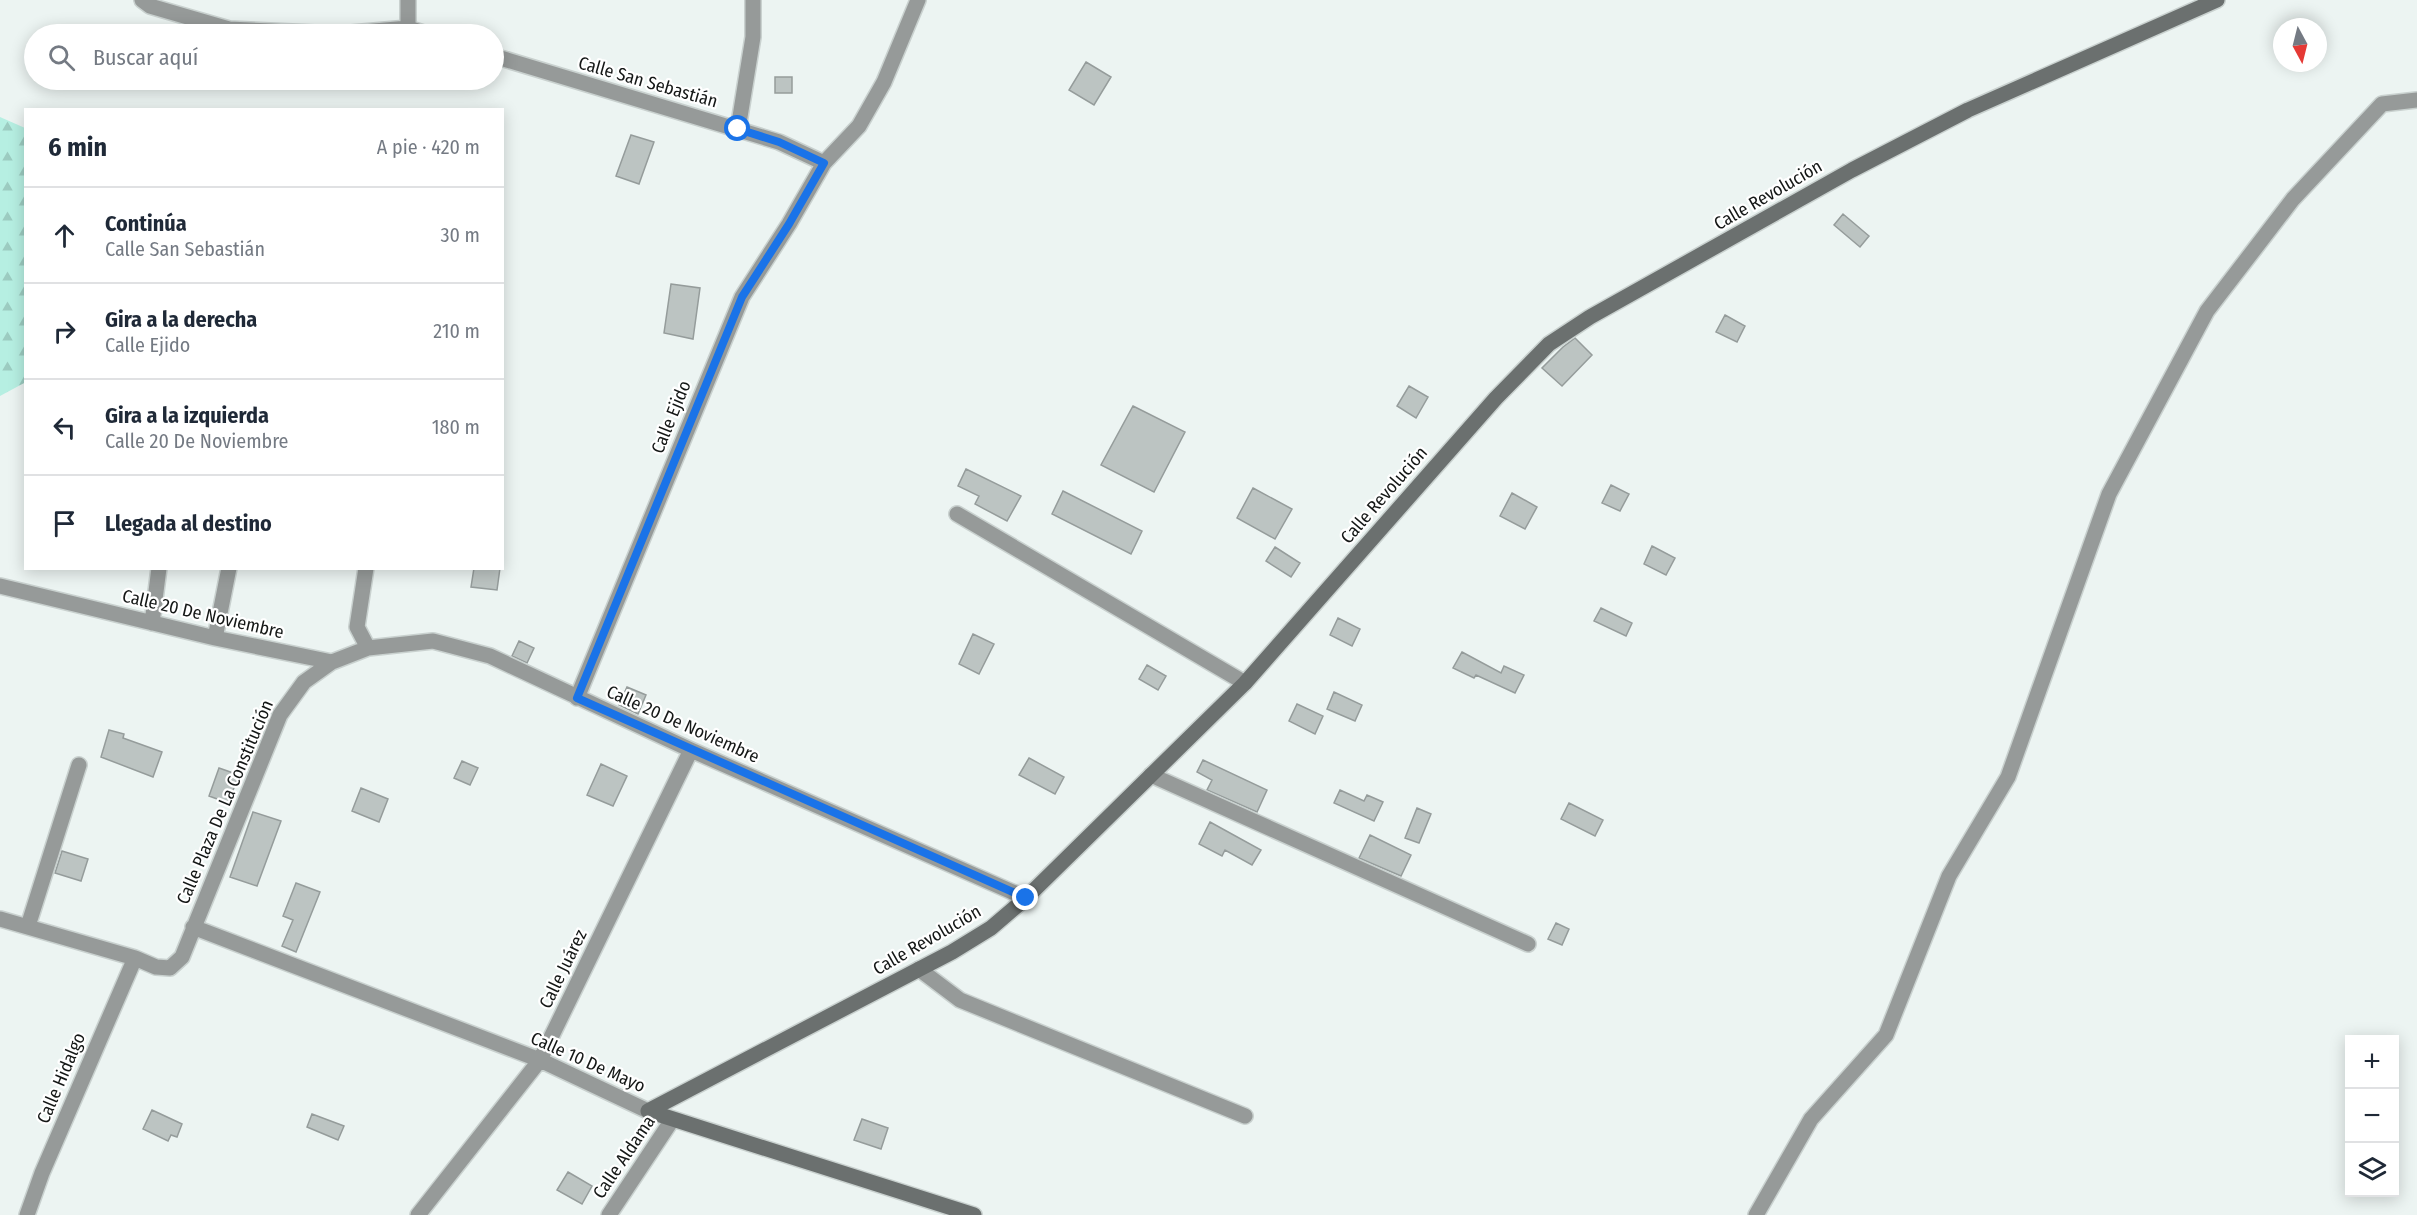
<!DOCTYPE html>
<html lang="es">
<meta charset="utf-8">
<style>
:root{--surface:#fff;--page:#f6f6f7;--text:#1f2937;--muted:#747a83;--line:#e0e1e3}
body{margin:0;font-family:"Fira Sans Condensed",sans-serif;background:var(--page);color:var(--text)}
.controls{position:absolute;right:18px;bottom:18px;display:grid;overflow:hidden;border-radius:0px;box-shadow:0 3px 15px #0003}
.controls button{width:54px;height:54px;display:grid;place-items:center;padding:0;border:0;border-bottom:2px solid var(--line);background:var(--surface);color:var(--text);font:30px sans-serif}
.compass{position:absolute;left:2273px;top:18px;width:54px;height:54px;border-radius:50%;background:var(--surface);box-shadow:0 3px 15px #0003;rotate:173deg}
.stop{position:absolute;width:18px;height:18px;margin:-14px;border:4px solid #1a73e8;border-radius:50%;background:#fff}
.stop.end{background:#1a73e8;border-color:#fff;box-shadow:0 2px 6px #0008}
.list{margin:0;padding:0;list-style:none}
h2{display:flex;justify-content:space-between;align-items:center;height:78px;margin:0;padding:0 24px;font-size:26px}
h2 small{font-size:20px;font-weight:400;color:var(--muted)}
.list li{display:grid;grid-template-columns:39px 1fr auto;gap:18px;align-items:center;box-sizing:border-box;height:96px;padding:0 24px;border-top:2px solid var(--line)}
.list b{display:block;font-size:22px;white-space:nowrap}
.list p{margin:0;font-size:20px;white-space:nowrap;color:var(--muted)}
.list em{font-size:20px;font-style:normal;color:var(--muted)}
.icon{flex:none;width:33px;height:33px;fill:none;stroke:currentColor;stroke-width:2;stroke-linecap:round;stroke-linejoin:round}
.map{position:relative;flex:none;width:2417px;height:1215px;overflow:hidden}
.search{position:absolute;background:var(--surface);box-shadow:0 3px 15px #0003;left:24px;top:24px;width:480px;height:66px;display:flex;align-items:center;gap:15px;box-sizing:border-box;padding:0 21px;border-radius:33px;color:var(--muted);font-size:22px}
.panel{position:absolute;background:var(--surface);box-shadow:0 3px 15px #0003;left:24px;top:108px;width:480px;height:462px;border-radius:0px}
.map>svg:first-child{display:block}
.forest{fill:url(#forest-firs)}
.building{fill:#bcc4c2;stroke:#959c9b;stroke-width:1.5}
.lines{fill:none;stroke-linecap:round;stroke-linejoin:round}
.street-casing{stroke:#c9d1cf;stroke-width:18}
.secondary-casing{stroke:#c9d1cf;stroke-width:18}
.street{stroke:#969a99;stroke-width:15}
.secondary{stroke:#6b706f;stroke-width:15}
.route{stroke:#1a73e8;stroke-width:8}
.labels{text-anchor:middle;stroke-width:4.5;stroke-linejoin:round;paint-order:stroke}
.street-label{font-size:18px;fill:#141716;stroke:#fff}
</style>
<div class="map">
<svg width="2417" height="1215" viewBox="0 0 2417 1215">
<defs>
<pattern id="forest-firs" width="22" height="20" patternUnits="userSpaceOnUse" patternTransform="scale(1.5)"><rect width="22" height="20" fill="#b6efe2"/><path d="M5 1l3.5 6h-7zM16 11l3.5 6h-7z" fill="#9cccc1"/></pattern>
</defs>
<rect width="100%" height="100%" fill="#ecf4f2"/>
<path class="forest" d="M0,117L25,128L26,382L0,396Z"/>
<path class="building" d="M1086,62L1111,77L1094,105L1069,90Z
M775,77H792V93H775Z
M631,135L654,142L639,184L616,176Z
M1843,214L1869,236L1860,247L1834,225Z
M671,284L700,288L693,339L664,333Z
M1725,315L1745,326L1737,342L1716,332Z
M1575,338L1592,355L1562,386L1542,368L1563,347Z
M1409,386L1428,397L1416,418L1397,406Z
M1133,406L1185,432L1154,492L1101,465Z
M966,469L1021,496L1007,521L975,504L979,496L958,486Z
M1611,485L1629,494L1620,511L1602,503Z
M1253,488L1292,509L1275,539L1237,518Z
M1063,491L1142,531L1131,554L1052,514Z
M1512,493L1537,507L1525,529L1500,516Z
M1652,546L1675,558L1666,575L1644,564Z
M1275,547L1300,563L1291,577L1266,561Z
M474,568H500L497,590L471,587Z
M1601,608L1632,623L1626,636L1594,621Z
M1338,618L1360,629L1352,646L1330,635Z
M973,634L994,644L979,674L959,664Z
M519,641L534,648L527,663L512,656Z
M1462,652L1501,673L1504,666L1524,675L1515,693L1476,675L1474,678L1453,668Z
M1147,665L1166,676L1158,690L1139,679Z
M627,687L646,695L638,714L619,705Z
M1334,692L1362,705L1355,721L1327,709Z
M1297,704L1323,716L1315,734L1289,721Z
M109,730L124,734L123,738L162,752L153,777L101,757Z
M1029,758L1064,777L1055,794L1019,775Z
M1203,760L1267,790L1257,812L1207,790L1212,780L1197,772Z
M462,761L478,768L470,785L454,778Z
M601,764L627,776L613,806L587,795Z
M219,768L239,775L228,803L209,796Z
M361,788L388,799L379,822L352,811Z
M1340,790L1364,801L1367,795L1383,802L1374,821L1334,803Z
M1569,803L1603,820L1595,836L1561,819Z
M1417,808L1431,814L1419,843L1405,838Z
M253,812L281,821L257,886L230,877Z
M1210,822L1261,850L1252,865L1225,850L1222,856L1199,844Z
M1370,835L1411,855L1401,876L1359,858Z
M62,851L88,859L81,881L55,873Z
M296,883L320,892L296,952L282,946L293,920L283,916Z
M1556,923L1569,929L1562,945L1548,939Z
M152,1110L182,1124L177,1137L171,1135L168,1141L143,1129Z
M312,1114L344,1126L338,1140L307,1127Z
M862,1119L888,1128L881,1149L854,1140Z
M568,1172L592,1186L582,1204L557,1190Z"/>
<g class="lines">
<defs>
<path id="street" d="M142,0L150,6L229,29L336,34
M408,0V28
M340,34L408,28L427,34
M494,56L779,142L824,163
M738,129L753,37V0
M957,514L1245,683
M366,568L357,627L368,648
M0,586L215,638L332,662L368,648L433,641L490,656L691,750L1026,898
M152,623L159,568
M215,638L229,568
M577,698L742,297L789,224L824,163L859,126L884,82L918,0
M1151,775L1528,944
M0,919L135,958L156,967L170,968L182,957L280,715L304,682L332,662
M28,926L79,765
M193,927L540,1060L648,1111
M919,969L960,1000L1245,1116
M27,1215L42,1173L135,958
M418,1215L540,1060L691,750
M609,1215L672,1120
M1756,1215L1811,1119L1886,1035L1949,876L2008,777L2109,494L2207,311L2293,199L2382,104L2417,100"/>
<path id="secondary" d="M648,1111L952,952L991,928L1026,898L1245,683L1496,398L1549,344L1590,317L1852,170L1968,110L2217,0
M648,1111L974,1215"/>
</defs>
<use href="#street" class="street-casing"/>
<use href="#secondary" class="secondary-casing"/>
<use href="#street" class="street"/>
<use href="#secondary" class="secondary"/>
</g>
<g class="lines">
<path class="route" d="M738,129L779,142L824,163L789,224L742,297L577,698L1026,898"/>
</g>
<g class="labels">
<g class="street-label">
<text transform="translate(648 82) rotate(16)" y="6">Calle San Sebastián</text>
<text transform="translate(1768 195) rotate(-30)" y="6">Calle Revolución</text>
<text transform="translate(671 417) rotate(-68)" y="6">Calle Ejido</text>
<text transform="translate(1384 495) rotate(-49)" y="6">Calle Revolución</text>
<text transform="translate(203 614) rotate(13)" y="6">Calle 20 De Noviembre</text>
<text transform="translate(683 724) rotate(24)" y="6">Calle 20 De Noviembre</text>
<text transform="translate(225 802) rotate(-67)" y="6">Calle Plaza De La Constitución</text>
<text transform="translate(927 940) rotate(-30)" y="6">Calle Revolución</text>
<text transform="translate(563 969) rotate(-64)" y="6">Calle Juárez</text>
<text transform="translate(588 1062) rotate(24)" y="6">Calle 10 De Mayo</text>
<text transform="translate(61 1078) rotate(-67)" y="6">Calle Hidalgo</text>
<text transform="translate(624 1157) rotate(-56)" y="6">Calle Aldama</text>
</g>
</g>
</svg>
<div class="controls">
<button>+</button>
<button>−</button>
<button><svg class="icon" aria-label="layers" viewBox="0 0 24 24"><path d="M12 4l9 5-9 5-9-5zM3 14l9 5 9-5"/></svg></button>
</div>
<svg class="compass" viewBox="-18 -18 36 36"><path d="M0-13l5 13h-10z" fill="#e53935"/><path d="M0 13l5-13h-10z" fill="#747a83"/></svg>
<div class="stop" style="left:738px;top:129px"></div>
<div class="stop end" style="left:1026px;top:898px"></div>
<div class="search"><svg class="icon" aria-label="search" viewBox="0 0 24 24"><circle cx="10" cy="10" r="6"/><path d="M15 15l6 6"/></svg>Buscar aquí</div>
<section class="panel">
<h2>6 min<small>A pie · 420 m</small></h2>
<ul class="list">
<li><svg class="icon" aria-label="ahead" viewBox="0 0 24 24"><path d="M12 20V5M6 11l6-6 6 6"/></svg><div><b>Continúa</b><p>Calle San Sebastián</p></div><em>30 m</em></li>
<li><svg class="icon" aria-label="right" viewBox="0 0 24 24"><path d="M7 20v-9h11M14 6l5 5-5 5"/></svg><div><b>Gira a la derecha</b><p>Calle Ejido</p></div><em>210 m</em></li>
<li><svg class="icon" aria-label="left" viewBox="0 0 24 24"><path d="M17 20v-9H6M10 6l-5 5 5 5"/></svg><div><b>Gira a la izquierda</b><p>Calle 20 De Noviembre</p></div><em>180 m</em></li>
<li><svg class="icon" aria-label="arrive" viewBox="0 0 24 24"><path d="M6 21V4h12l-3 4 3 4H6"/></svg><div><b>Llegada al destino</b></div></li>
</ul>
</section>
</div>
